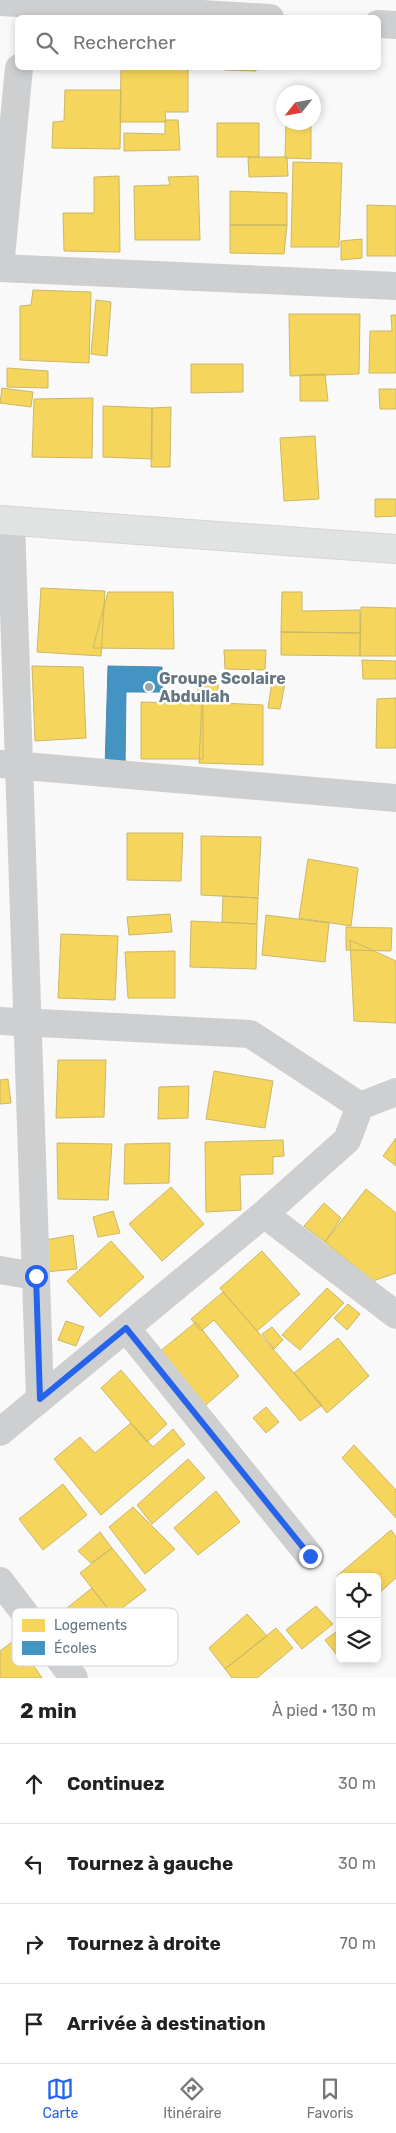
<!DOCTYPE html>
<html lang="fr">
<meta charset="utf-8">
<style>
:root{--surface:#fff;--page:#f6f6f6;--text:#222;--muted:#767676;--line:#e0e0e0;--accent:#2563eb}
body{margin:0;font-family:Rubik,sans-serif;background:var(--page);color:var(--text)}
.controls{position:absolute;right:15px;bottom:15px;display:grid;overflow:hidden;border-radius:8px;box-shadow:0 2px 8px #0003}
.controls button{width:45px;height:45px;display:grid;place-items:center;padding:0;border:0;border-bottom:1px solid var(--line);background:var(--surface);color:var(--text);font:25px sans-serif}
.compass{position:absolute;left:276px;top:85px;width:45px;height:45px;border-radius:50%;background:var(--surface);box-shadow:0 2px 8px #0003;rotate:239deg}
.stop{position:absolute;width:15px;height:15px;margin:-11px;border:4px solid #2563eb;border-radius:50%;background:#fff}
.stop.end{background:#2563eb;border-color:#fff;box-shadow:0 1px 5px #0008}
.list{margin:0;padding:0;list-style:none}
h2{display:flex;justify-content:space-between;align-items:center;height:65px;margin:0;padding:0 20px;font-size:21px}
h2 small{font-size:16px;font-weight:400;color:var(--muted)}
.list li{display:grid;grid-template-columns:32px 1fr auto;gap:15px;align-items:center;box-sizing:border-box;height:80px;padding:0 20px;border-top:1px solid var(--line)}
.list b{display:block;font-size:19px;white-space:nowrap}
.list em{font-size:16px;font-style:normal;color:var(--muted)}
.icon{flex:none;width:28px;height:28px;fill:none;stroke:currentColor;stroke-width:2;stroke-linecap:round;stroke-linejoin:round}
.map{position:relative;flex:none;width:396px;height:1678px;overflow:hidden}
.search{position:absolute;background:var(--surface);box-shadow:0 2px 8px #0003;left:15px;right:15px;top:15px;height:55px;display:flex;align-items:center;gap:12px;box-sizing:border-box;padding:0 18px;border-radius:8px;color:var(--muted);font-size:19px}
.sheet{height:385px;background:var(--surface)}
nav{display:flex;justify-content:space-around;align-items:center;box-sizing:border-box;height:70px;border-top:1px solid var(--line);background:var(--surface);font-size:14px;color:var(--muted)}
nav a{display:grid;justify-items:center;gap:2px}
nav .on{color:var(--accent)}
.map>svg:first-child{display:block}
.homes{fill:#f6d55c;stroke:#cab868}
.schools{fill:#4393c3;stroke:#4d8ab0}
.lines{fill:none;stroke-linecap:round;stroke-linejoin:round}
.major-casing{stroke:#d5d6d7;stroke-width:30}
.minor{stroke:#cecfd0;stroke-width:28}
.major{stroke:#e1e2e2;stroke-width:28}
.route{stroke:#2563eb;stroke-width:6}
.poi-dot{fill:#99a4ac;stroke:#fff;stroke-width:2}
.labels{text-anchor:middle;stroke-width:5;stroke-linejoin:round;paint-order:stroke}
.poi-label{font-size:16px;font-weight:bold;fill:#657683;stroke:#fff;text-anchor:start}
.key{fill:#fff;stroke:#d1d6da;stroke-width:1}
.key-label{font-size:14px;fill:#657683}
</style>
<div class="map">
<svg width="396" height="1678" viewBox="0 0 396 1678">
<rect width="100%" height="100%" fill="#f9f9f9"/>
<path class="homes" d="M121,68H188V112H165L166,122H120Z
M224,68H256V71L224,70Z
M65,90H121L120,149L52,148L53,122L64,121Z
M165,120H178L180,150L124,151V133L165,134Z
M286,122H311V159L285,158Z
M217,123H259V157H217Z
M248,157H287L288,176L249,177Z
M293,162L342,163L339,247H291Z
M119,176L120,252L64,251L63,213H94V177Z
M198,176L200,240H135L134,186L170,185L168,177Z
M230,191L287,193V225H230Z
M367,205L396,206V256H367Z
M230,225H287L284,254L230,253Z
M362,239V258L341,260V241Z
M33,290L91,292L89,363L20,360V306L31,305Z
M96,300L111,302L107,356L91,354Z
M289,314H360L359,374L290,376Z
M391,315H396V373H369L370,331H392Z
M191,364H243V392L191,393Z
M7,368L48,371V388L7,387Z
M325,374L328,401H300V375Z
M2,388L33,392L31,407L0,403Z
M379,389H396V409H380Z
M93,398L92,458L32,457L34,399Z
M103,406L152,408V459L103,457Z
M171,407L170,467H151L152,408Z
M315,436L319,499L284,501L280,438Z
M375,499H396V516L375,517Z
M41,588L105,591L101,656L37,652Z
M108,592H173L174,649L93,648Z
M282,592H302V611L360,610V633L281,632Z
M361,607L396,608V656H360Z
M281,632L360,633V656L281,655Z
M224,650H266L265,670L225,669Z
M362,660L396,661V679H363Z
M32,666L83,667L86,738L35,741Z
M197,674H217L219,697L198,699Z
M273,674L286,678L280,709L268,708Z
M396,698V748H376L377,699Z
M141,702L203,704V759H141Z
M202,702L263,705V765L199,763Z
M127,833H183L181,881L127,880Z
M201,836L261,837L258,898L201,895Z
M308,859L358,868L351,926L299,918Z
M223,896L258,898L257,924L222,922Z
M170,914L172,932L129,935L127,917Z
M266,915L329,923L325,962L262,955Z
M191,921L257,924L256,969L190,967Z
M346,927L392,928L391,951L346,950Z
M61,934L118,936L115,1000L58,998Z
M350,940L396,961V1023L354,1021Z
M175,951V998H128L125,952Z
M58,1060H106L104,1117L56,1118Z
M214,1071L273,1081L265,1128L206,1119Z
M8,1079L11,1103L0,1104V1080Z
M189,1086L188,1118L158,1119L159,1087Z
M396,1138V1166L383,1156Z
M283,1140L284,1156L273,1157V1174L240,1175L241,1210L206,1212L205,1142Z
M57,1143L112,1144L108,1200L58,1199Z
M170,1143L169,1183L124,1184L125,1144Z
M171,1187L204,1224L162,1261L129,1224Z
M366,1189L396,1213V1273L373,1281L325,1242Z
M324,1203L341,1218L325,1242L304,1226Z
M113,1211L120,1233L98,1237L93,1217Z
M73,1235L77,1269L45,1272L40,1241Z
M111,1241L144,1277L100,1317L67,1281Z
M262,1251L300,1294L257,1331L220,1288Z
M327,1288L344,1303L300,1350L282,1335Z
M223,1292L322,1405L300,1421L214,1320L201,1331L191,1319Z
M348,1304L360,1314L347,1330L334,1318Z
M66,1321L84,1327L76,1346L58,1340Z
M196,1322L239,1376L199,1411L154,1356Z
M272,1327L283,1340L274,1349L262,1334Z
M338,1338L369,1376L327,1413L294,1373Z
M121,1370L167,1424L147,1442L101,1388Z
M266,1407L279,1422L266,1433L253,1418Z
M131,1423L153,1447L173,1429L185,1444L101,1515L54,1459L80,1437L95,1453Z
M354,1445L396,1490V1518L342,1458Z
M188,1459L205,1478L152,1524L137,1505Z
M63,1484L87,1515L43,1550L19,1519Z
M216,1491L240,1522L198,1555L174,1528Z
M133,1507L175,1549L145,1574L109,1527Z
M391,1530L396,1537V1578L377,1595V1577H340V1579L337,1576Z
M100,1532L112,1548L91,1563L78,1551Z
M112,1548L146,1590L113,1615L80,1573Z
M92,1588L113,1615L70,1650L48,1623Z
M316,1606L333,1624L302,1649L286,1630Z
M247,1614L267,1636L225,1669L209,1648Z
M276,1628L293,1648L257,1678H232L225,1669Z
M340,1629V1650L336,1654L325,1640Z
M16,1639L42,1678H0V1651Z"/>
<path class="schools" d="M108,666L162,667L163,692H126L125,769H105Z"/>
<g class="lines">
<defs>
<path id="major" d="M0,520L396,549"/>
</defs>
<use href="#major" class="major-casing"/>
<path class="minor" d="M0,2L270,18
M378,24L396,25
M0,268L396,286
M0,268L19,68
M11,521L40,1399
M1,764L396,798
M0,1021L250,1034L360,1106
M264,1214L396,1315
M0,1270L35,1276
M126,1328L310,1556
M0,1432L264,1214L347,1140L360,1106L396,1092
M0,1581L74,1678"/>
<use href="#major" class="major"/>
</g>
<g class="lines">
<path class="route" d="M36,1276L40,1399L126,1328L310,1556"/>
</g>
<circle class="poi-dot" cx="149" cy="687" r="5"/>
<g class="labels">
<g class="poi-label">
<text x="159" y="684">Groupe Scolaire<tspan x="159" dy="18">Abdullah</tspan></text>
</g>
</g>
<rect x="12" y="1608" width="166" height="58" rx="8" class="key"/>
<rect x="22" y="1619" width="23" height="13" fill="#f6d55c"/>
<rect x="22" y="1641" width="23" height="14" fill="#4393c3"/>
<g class="key-label">
<text x="54" y="1630">Logements</text>
<text x="54" y="1653">Écoles</text>
</g>
</svg>
<div class="controls">
<button><svg class="icon" aria-label="locate" viewBox="0 0 24 24"><circle cx="12" cy="12" r="6"/><path d="M12 2v4M12 18v4M2 12h4M18 12h4"/></svg></button>
<button><svg class="icon" aria-label="layers" viewBox="0 0 24 24"><path d="M12 4l9 5-9 5-9-5zM3 14l9 5 9-5"/></svg></button>
</div>
<svg class="compass" viewBox="-18 -18 36 36"><path d="M0-13l5 13h-10z" fill="#e53935"/><path d="M0 13l5-13h-10z" fill="#767676"/></svg>
<div class="stop" style="left:36px;top:1276px"></div>
<div class="stop end" style="left:310px;top:1556px"></div>
<div class="search"><svg class="icon" aria-label="search" viewBox="0 0 24 24"><circle cx="10" cy="10" r="6"/><path d="M15 15l6 6"/></svg>Rechercher</div>
</div>
<section class="sheet">
<h2>2 min<small>À pied · 130 m</small></h2>
<ul class="list">
<li><svg class="icon" aria-label="ahead" viewBox="0 0 24 24"><path d="M12 20V5M6 11l6-6 6 6"/></svg><div><b>Continuez</b></div><em>30 m</em></li>
<li><svg class="icon" aria-label="left" viewBox="0 0 24 24"><path d="M17 20v-9H6M10 6l-5 5 5 5"/></svg><div><b>Tournez à gauche</b></div><em>30 m</em></li>
<li><svg class="icon" aria-label="right" viewBox="0 0 24 24"><path d="M7 20v-9h11M14 6l5 5-5 5"/></svg><div><b>Tournez à droite</b></div><em>70 m</em></li>
<li><svg class="icon" aria-label="arrive" viewBox="0 0 24 24"><path d="M6 21V4h12l-3 4 3 4H6"/></svg><div><b>Arrivée à destination</b></div></li>
</ul>
</section>
<nav>
<a class="on"><svg class="icon" aria-label="map" viewBox="0 0 24 24"><path d="M3 6l6-2 6 2 6-2v14l-6 2-6-2-6 2zM9 4v14M15 6v14"/></svg>Carte</a>
<a><svg class="icon" aria-label="directions" viewBox="0 0 24 24"><path d="M12 3l9 9-9 9-9-9zM9 14v-3h6M13 9l2 2-2 2"/></svg>Itinéraire</a>
<a><svg class="icon" aria-label="saved" viewBox="0 0 24 24"><path d="M7 4h10v16l-5-4-5 4z"/></svg>Favoris</a>
</nav>
